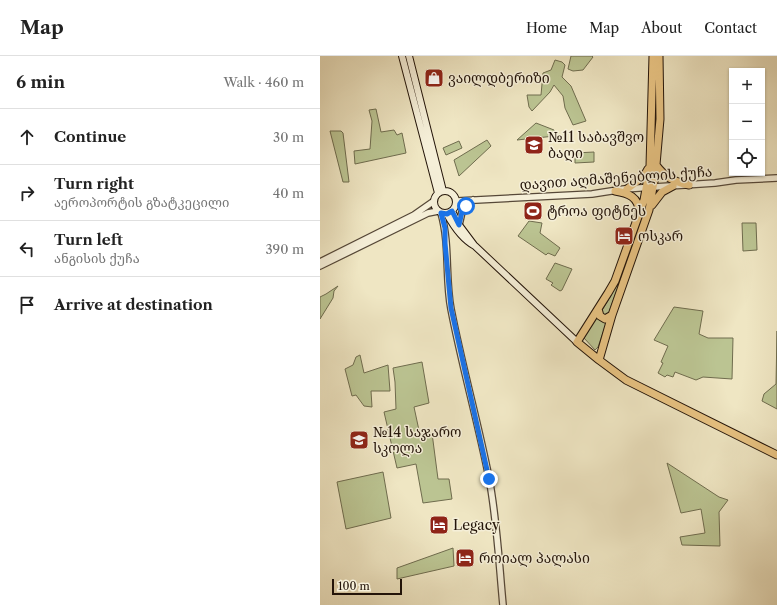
<!DOCTYPE html>
<meta charset="utf-8">
<style>
:root{--surface:#fff;--page:#f2f2f2;--text:#222;--muted:#767676;--line:#e0e0e0}
body{margin:0;font-family:"Libre Caslon Text","Noto Serif Georgian",serif;background:var(--page);color:var(--text)}
.controls{position:absolute;right:12px;top:12px;display:grid;overflow:hidden;border-radius:0px;box-shadow:0 1px 3px #0004}
.controls button{width:36px;height:36px;display:grid;place-items:center;padding:0;border:0;border-bottom:1px solid var(--line);background:var(--surface);color:var(--text);font:20px sans-serif}
.scale{position:absolute;left:12px;bottom:10px;width:70px;box-sizing:border-box;padding-left:4px;border:2px solid #231409;border-top:0;font-size:11px;line-height:14px;white-space:nowrap;color:#231409;-webkit-text-stroke:3px #f5efd8;paint-order:stroke}
.stop{position:absolute;width:12px;height:12px;margin:-9px;border:3px solid #1a73e8;border-radius:50%;background:#fff}
.stop.end{background:#1a73e8;border-color:#fff;box-shadow:0 1px 4px #0008}
.list{margin:0;padding:0;list-style:none}
h2{display:flex;justify-content:space-between;align-items:center;height:52px;margin:0;padding:0 16px;font-size:17px}
h2 small{font-size:13px;font-weight:400;color:var(--muted)}
.list li{display:grid;grid-template-columns:26px 1fr auto;gap:12px;align-items:center;box-sizing:border-box;height:56px;padding:0 16px;border-top:1px solid var(--line)}
.list b{display:block;font-size:15px;white-space:nowrap}
.list p{margin:0;font-size:13px;white-space:nowrap;color:var(--muted)}
.list em{font-size:13px;font-style:normal;color:var(--muted)}
.icon{flex:none;width:22px;height:22px;fill:none;stroke:currentColor;stroke-width:2;stroke-linecap:round;stroke-linejoin:round}
.map{position:relative;flex:none;width:457px;height:549px;overflow:hidden}
header{display:flex;align-items:center;gap:24px;box-sizing:border-box;height:56px;padding:0 20px;background:var(--surface);border-bottom:1px solid var(--line)}
header strong{font-size:19px}
nav{display:flex;gap:22px;margin-inline-start:auto;font-size:14px}
main{display:flex}
aside{flex:1;background:var(--surface)}
.map>svg:first-child{display:block}
.green{fill:#bbc492;stroke:#6f6c4e}
.lines{fill:none;stroke-linecap:round;stroke-linejoin:round}
.tertiary-casing{stroke:#564838;stroke-width:8}
.secondary-casing{stroke:#231409;stroke-width:8}
.primary-casing{stroke:#231409;stroke-width:9}
.tertiary{stroke:#f5efd8;stroke-width:5.5}
.secondary{stroke:#f5efd8;stroke-width:6}
.primary{stroke:#e8c382;stroke-width:7}
.route{stroke:#1a73e8;stroke-width:5}
.labels{text-anchor:middle;stroke-width:3;stroke-linejoin:round;paint-order:stroke}
.poi-label{font-size:14px;fill:#231409;stroke:#f5efd8;text-anchor:start}
.street-label{font-size:14px;fill:#231409;stroke:#f5efd8}
</style>
<header>
<strong>Map</strong>
<nav><a>Home</a><a>Map</a><a>About</a><a>Contact</a></nav>
</header>
<main>
<aside>
<h2>6 min<small>Walk · 460 m</small></h2>
<ul class="list">
<li><svg class="icon" aria-label="ahead" viewBox="0 0 24 24"><path d="M12 20V5M6 11l6-6 6 6"/></svg><div><b>Continue</b></div><em>30 m</em></li>
<li><svg class="icon" aria-label="right" viewBox="0 0 24 24"><path d="M7 20v-9h11M14 6l5 5-5 5"/></svg><div><b>Turn right</b><p>აეროპორტის გზატკეცილი</p></div><em>40 m</em></li>
<li><svg class="icon" aria-label="left" viewBox="0 0 24 24"><path d="M17 20v-9H6M10 6l-5 5 5 5"/></svg><div><b>Turn left</b><p>ანგისის ქუჩა</p></div><em>390 m</em></li>
<li><svg class="icon" aria-label="arrive" viewBox="0 0 24 24"><path d="M6 21V4h12l-3 4 3 4H6"/></svg><div><b>Arrive at destination</b></div></li>
</ul>
</aside>
<div class="map">
<svg width="457" height="549" viewBox="0 0 457 549">
<rect width="100%" height="100%" fill="#efe6c3"/>
<filter id="stains"><feTurbulence type="fractalNoise" baseFrequency=".005" numOctaves="4"/><feColorMatrix values="0 0 0 0 .2 0 0 0 0 .09 0 0 0 0 .02 0 0 0 .5 -.17"/></filter>
<radialGradient id="worn" r=".72"><stop offset=".6" stop-color="#630" stop-opacity="0"/><stop offset="1" stop-color="#630" stop-opacity=".3"/></radialGradient>
<path class="green" d="M251,0H272L273,1L263,14L253,15L248,13Z
M235,4L242,6L245,9L242,21L251,30L266,65L253,69L245,52L243,40L234,29L230,36L212,55L209,51L207,39H221L223,17L231,14Z
M56,53L61,76L74,74L77,79L82,77L86,97L35,108L34,95L50,93L52,65L49,54Z
M216,67L234,74L235,80L197,84Z
M10,75H21L23,77L29,126H23Z
M167,84L171,90L139,120L134,104Z
M139,85L142,92L126,99L123,92Z
M274,96V106L255,107V97Z
M209,165L222,167L220,177L240,192L235,200L228,197L226,199L198,180Z
M422,167H436L437,194L423,195Z
M235,207L252,213L242,234L240,235L231,229L233,227L226,223Z
M302,217H303L289,256L285,261L281,256L290,241Z
M18,230L14,235L13,242L0,263V241L6,238Z
M354,251L383,255L379,278L388,282H413L412,323L383,321L376,324L355,316L353,321L347,319L345,321L338,317L343,307L341,306L348,290L334,284Z
M276,261L281,265H287L278,291L275,294L264,282Z
M457,275V353L442,345L444,338L456,328Z
M40,299L44,317L68,309L70,335H51L52,351L44,350L36,339L32,340L25,313L33,309L36,301Z
M102,306L109,347L94,351L100,379L112,377L118,423H129L132,443L103,447L96,408L77,412L64,356L76,353L75,326L73,312Z
M347,407L399,441L408,444L399,456L400,490L362,489L360,481L385,477L381,453L361,457Z
M63,416L71,462L26,473L17,426Z
M133,492L134,510L77,523V512Z"/>
<g class="lines">
<defs>
<path id="tertiary" d="M137,145L272,138L304,133L395,127L416,124L457,122
M121,157C130,188 125,222 131,253C142,310 158,366 169,422C177,464 179,507 183,549
M139,169L142,156L153,144
M0,206L94,159L114,145
M0,210L108,157L118,155"/>
<path id="secondary" d="M82,0L118,137
M89,0L123,135
M114 146a11 11 0 1 1 22 0a11 11 0 1 1-22 0Z
M132,155L139,169L154,189
M127,158C134,171 142,183 155,190L257,286"/>
<path id="primary" d="M333,0L330,110L324,144L295,225L288,237L257,286L279,304L306,324L457,399
M336,109C345,121 354,126 369,129
M307,133L324,120L328,113
M295,135C308,137 319,141 319,156
M332,149L342,136L353,130
M278,253L280,260L285,263L292,259
M279,304L292,259L329,154L335,120L340,63L339,0"/>
</defs>
<use href="#tertiary" class="tertiary-casing"/>
<use href="#secondary" class="secondary-casing"/>
<use href="#primary" class="primary-casing"/>
<use href="#tertiary" class="tertiary"/>
<use href="#secondary" class="secondary"/>
<use href="#primary" class="primary"/>
</g>
<g class="lines">
<path class="route" d="M146,150L142,156L139,169L132,155L127,158L121,157L125,172V187L131,252L169,423"/>
</g>
<defs>
<symbol id="shop-square" viewBox="-11 -11 22 22"><rect x="-9" y="-9" width="18" height="18" rx="4" fill="#8f2418" stroke="#f5efd8"/><path d="M-5-2.5h2.3a2.7 3.5 0 0 1 5.4 0H5L5.5 6h-11ZM-1.5-2.5h3a1.5 2.3 0 0 0-3 0Z" fill="#fff"/></symbol>
<symbol id="school-square" viewBox="-11 -11 22 22"><rect x="-9" y="-9" width="18" height="18" rx="4" fill="#8f2418" stroke="#f5efd8"/><path d="M0-5L7-2L0 1L-7-2ZM-4 1L0 2.5L4 1V4Q0 6-4 4Z" fill="#fff"/></symbol>
<symbol id="stadium-square" viewBox="-11 -11 22 22"><rect x="-9" y="-9" width="18" height="18" rx="4" fill="#8f2418" stroke="#f5efd8"/><path d="M0-5a6.5 5 0 1 0 0 10a6.5 5 0 1 0 0-10ZM-3.5-1.8h7v3.6h-7Z" fill="#fff"/></symbol>
<symbol id="hotel-square" viewBox="-11 -11 22 22"><rect x="-9" y="-9" width="18" height="18" rx="4" fill="#8f2418" stroke="#f5efd8"/><path d="M-6-4.5h1.5V1H6V5H4.5V3h-9V5H-6ZM-4 0a1.8 1.8 0 1 1 3.6 0ZM.5 0V-2.5h3Q6-2.5 6 0Z" fill="#fff"/></symbol>
</defs>
<g fill-rule="evenodd">
<use href="#shop-square" x="103" y="11" width="22" height="22"/>
<use href="#school-square" x="203" y="78" width="22" height="22"/>
<use href="#stadium-square" x="202" y="144" width="22" height="22"/>
<use href="#hotel-square" x="293" y="169" width="22" height="22"/>
<use href="#school-square" x="28" y="373" width="22" height="22"/>
<use href="#hotel-square" x="108" y="458" width="22" height="22"/>
<use href="#hotel-square" x="134" y="491" width="22" height="22"/>
</g>
<g class="labels">
<g class="poi-label">
<text x="128" y="27">ვაილდბერიზი</text>
<text x="228" y="86">№11 საბავშვო<tspan x="228" dy="16">ბაღი</tspan></text>
<text x="227" y="160">ტროა ფიტნეს</text>
<text x="318" y="185">ოსკარ</text>
<text x="53" y="381">№14 საჯარო<tspan x="53" dy="16">სკოლა</tspan></text>
<text x="133" y="474">Legacy</text>
<text x="159" y="507">როიალ პალასი</text>
</g>
<g class="street-label">
<text transform="translate(296 122) rotate(-4)" y="5">დავით აღმაშენებლის ქუჩა</text>
</g>
</g>
<rect width="100%" height="100%" filter="url(#stains)"/>
<rect width="100%" height="100%" fill="url(#worn)"/>
</svg>
<div class="controls">
<button>+</button>
<button>−</button>
<button><svg class="icon" aria-label="locate" viewBox="0 0 24 24"><circle cx="12" cy="12" r="6"/><path d="M12 2v4M12 18v4M2 12h4M18 12h4"/></svg></button>
</div>
<div class="scale">100 m</div>
<div class="stop" style="left:146px;top:150px"></div>
<div class="stop end" style="left:169px;top:423px"></div>
</div>
</main>
